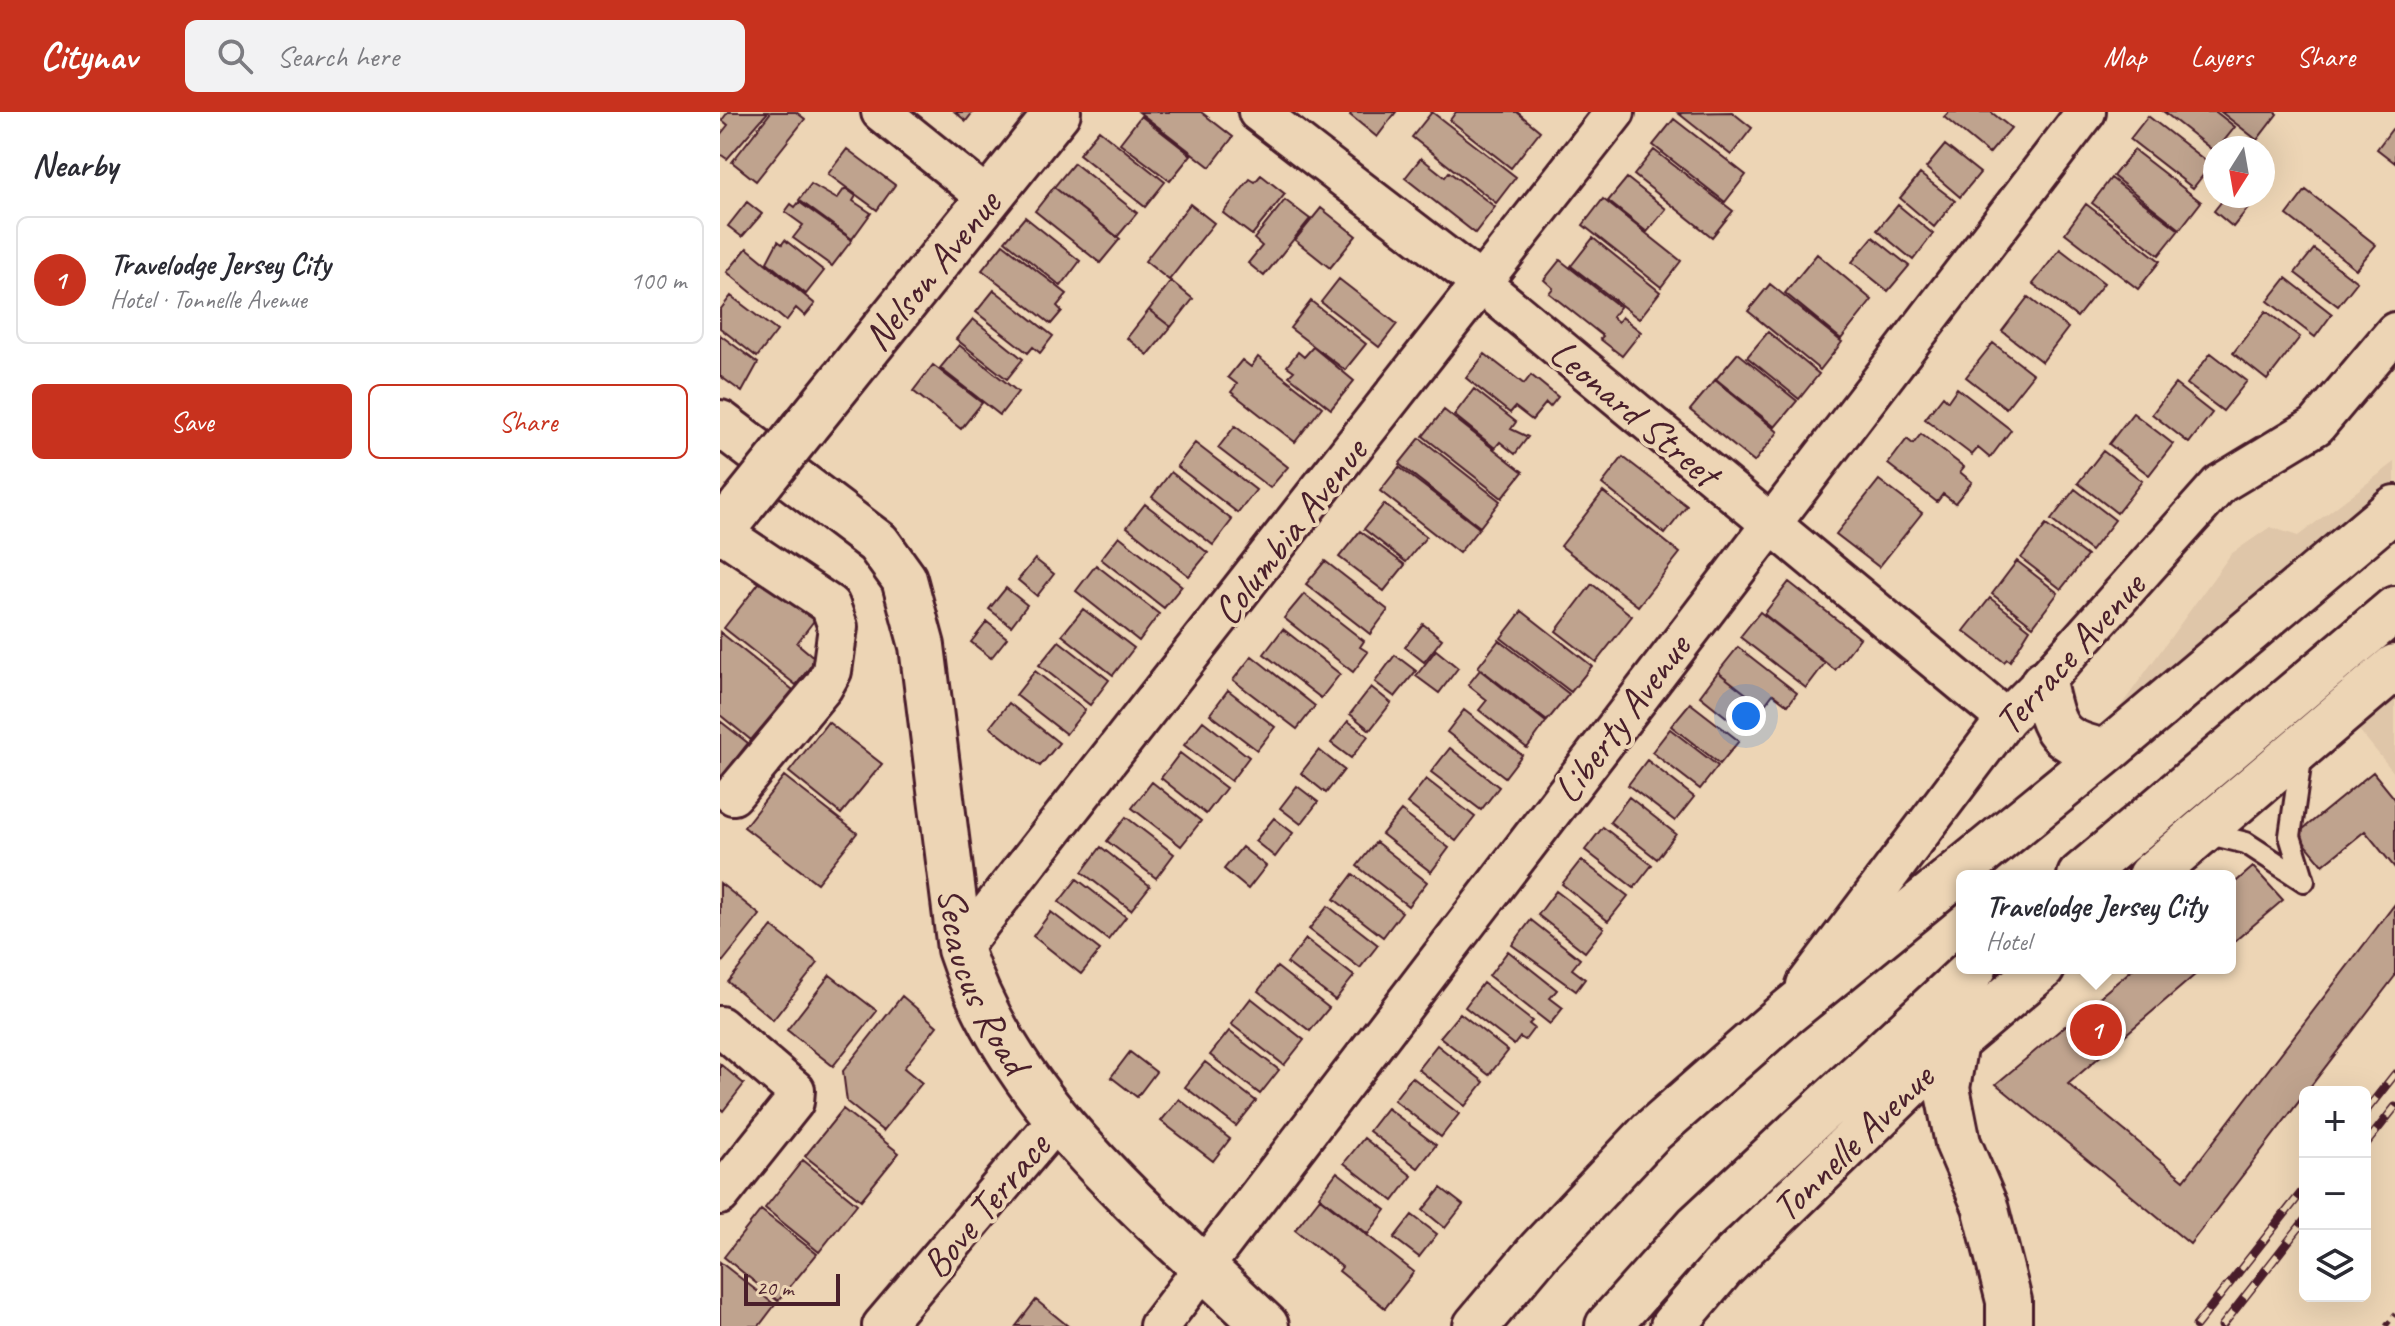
<!DOCTYPE html>
<meta charset="utf-8">
<style>
:root{--surface:#fff;--page:#f2f2f3;--text:#2b2b33;--muted:#7c7c81;--line:#e1e1e2;--accent:#c8321e}
body{margin:0;font-family:Caveat,sans-serif;background:var(--page);color:var(--text)}
.controls{position:absolute;right:24px;bottom:24px;display:grid;overflow:hidden;border-radius:12px;box-shadow:0 8px 32px #0002}
.controls button{width:72px;height:72px;display:grid;place-items:center;padding:0;border:0;border-bottom:2px solid var(--line);background:var(--surface);color:var(--text);font:40px sans-serif}
.compass{position:absolute;left:1483px;top:24px;width:72px;height:72px;border-radius:50%;background:var(--surface);box-shadow:0 8px 32px #0002;rotate:191deg}
.scale{position:absolute;left:24px;bottom:20px;width:96px;box-sizing:border-box;padding-left:8px;border:4px solid #4a1f2b;border-top:0;font-size:22px;line-height:28px;white-space:nowrap;color:#4a1f2b;-webkit-text-stroke:6px #edd5b5;paint-order:stroke}
.you{position:absolute;left:1026px;top:604px;width:28px;height:28px;margin:-20px;border:6px solid #fff;border-radius:50%;background:#1a73e8;box-shadow:0 0 0 12px #1a73e833}
.badge{display:grid;place-items:center;width:52px;height:52px;border-radius:50%;background:var(--accent);color:#fff;font-size:26px;font-weight:700}
.pin{position:absolute;translate:-50% -50%;border:4px solid #fff;box-shadow:0 2px 8px #0006}
.popup{position:absolute;left:1236px;top:758px;width:280px;height:104px;box-sizing:border-box;display:grid;place-content:center;border-radius:12px;background:var(--surface);filter:drop-shadow(0 2px 6px #0005);font-size:26px;white-space:nowrap;color:var(--muted)}
.popup b{font-size:30px;color:var(--text)}
.popup::after{content:'';position:absolute;left:50%;top:100%;margin-left:-16px;border:16px solid transparent;border-top-color:var(--surface)}
.list{margin:0;padding:0;list-style:none}
h2{display:flex;justify-content:space-between;align-items:center;height:104px;margin:0;padding:0 32px;font-size:34px}
h2 small{font-size:26px;font-weight:400;color:var(--muted)}
.list li{display:grid;grid-template-columns:52px 1fr auto;gap:24px;align-items:center;box-sizing:border-box;height:128px;margin:0 16px 16px;padding:0 16px;border:2px solid var(--line);border-radius:12px}
.list b{display:block;font-size:30px;white-space:nowrap}
.list p{margin:0;font-size:26px;white-space:nowrap;color:var(--muted)}
.list em{font-size:26px;font-style:normal;color:var(--muted)}
.actions{display:flex;gap:16px;padding:24px 32px}
.actions a{flex:1;padding:18px 0;border:2px solid var(--accent);border-radius:12px;text-align:center;font-size:28px;color:var(--accent)}
.actions .main{background:var(--accent);color:#fff}
.icon{flex:none;width:44px;height:44px;fill:none;stroke:currentColor;stroke-width:2;stroke-linecap:round;stroke-linejoin:round}
.map{position:relative;flex:none;width:1675px;height:1214px;overflow:hidden}
header{display:flex;align-items:center;gap:48px;box-sizing:border-box;height:112px;padding:0 40px;background:var(--accent);color:#fff}
header strong{font-size:38px}
nav{display:flex;gap:44px;margin-inline-start:auto;font-size:28px}
.search{width:560px;height:72px;background:var(--page);display:flex;align-items:center;gap:20px;box-sizing:border-box;padding:0 28px;border-radius:12px;color:var(--muted);font-size:30px}
main{display:flex}
aside{flex:1;background:var(--surface)}
.map>svg:first-child{display:block}
.built{fill:#dfc6a9}
.building{fill:#bfa38e;stroke:#4a1f2b;stroke-width:2}
.lines{fill:none;stroke-linecap:round;stroke-linejoin:round}
.service-casing{stroke:#4a1f2b;stroke-width:26}
.minor-casing{stroke:#4a1f2b;stroke-width:44}
.tertiary-casing{stroke:#4a1f2b;stroke-width:50}
.secondary-casing{stroke:#4a1f2b;stroke-width:50}
.trunk-casing{stroke:#4a1f2b;stroke-width:50}
.path{stroke:#4a1f2b;stroke-width:5;stroke-dasharray:6 6;stroke-linecap:butt}
.service{stroke:#edd5b5;stroke-width:20}
.minor{stroke:#edd5b5;stroke-width:38}
.tertiary{stroke:#edd5b5;stroke-width:44}
.secondary{stroke:#edd5b5;stroke-width:44}
.trunk{stroke:#edd5b5;stroke-width:44}
.rail-casing{stroke:#4a1f2b;stroke-width:9}
.rail{stroke:#edd5b5;stroke-width:6;stroke-dasharray:18;stroke-linecap:butt}
.tertiary-bridge-casing{stroke:#4a1f2b;stroke-width:50;stroke-linecap:butt}
.tertiary-bridge{stroke:#edd5b5;stroke-width:44}
.labels{text-anchor:middle;stroke-width:8;stroke-linejoin:round;paint-order:stroke}
.street-label{font-size:40px;fill:#4a1f2b;stroke:#edd5b5}
</style>
<header>
<strong>Citynav</strong>
<div class="search"><svg class="icon" aria-label="search" viewBox="0 0 24 24"><circle cx="10" cy="10" r="6"/><path d="M15 15l6 6"/></svg>Search here</div>
<nav><a>Map</a><a>Layers</a><a>Share</a></nav>
</header>
<main>
<aside>
<h2>Nearby<small></small></h2>
<ul class="list">
<li><span class="badge">1</span><div><b>Travelodge Jersey City</b><p>Hotel · Tonnelle Avenue</p></div><em>100 m</em></li>
</ul>
<div class="actions"><a class="main">Save</a><a>Share</a></div>
</aside>
<div class="map">
<svg width="1675" height="1214" viewBox="0 0 1675 1214">
<rect width="100%" height="100%" fill="#edd5b5"/>
<filter id="ink" filterUnits="userSpaceOnUse"><feTurbulence type="fractalNoise" baseFrequency=".0125" numOctaves="2"/><feDisplacementMap in="SourceGraphic" scale="16" xChannelSelector="R" yChannelSelector="G"/><feConvolveMatrix kernelMatrix="1 2 1 2 8 2 1 2 1" color-interpolation-filters="sRGB"/></filter>
<g filter="url(#ink)">
<path class="built" d="M1675,350V403L1361,649L1511,442L1550,415L1578,424Z
M1675,580V662L1635,613Z"/>
<path class="building" d="M8,0H48L7,47L0,42V23L8,13L2,8Z
M51,0H76L85,7L36,69L12,50Z
M235,0H253L246,9Z
M419,0H481L513,25L490,55Z
M632,0H676L657,25L630,3Z
M712,0L796,65L776,91L692,25Z
M736,0H797L820,19L791,56L730,8Z
M1012,0L1032,16L1011,43L958,1Z
M1229,0H1271L1291,16L1269,42L1224,5Z
M1444,0H1496L1515,15L1495,40Z
M1501,0H1554L1557,2L1537,28Z
M421,4L471,43L450,69L400,31Z
M1428,4L1491,53L1473,76L1410,27Z
M954,7L1026,63L1005,90L933,33Z
M1672,17L1675,19V51L1657,37Z
M379,18L445,70L425,95L359,42Z
M1225,33L1260,61L1240,85L1206,56Z
M127,37L175,73L157,98L108,62Z
M934,38L1013,99L992,125L914,63Z
M1414,38L1481,90L1460,117L1393,64Z
M701,46L725,65L729,60L775,95L755,121L685,66Z
M354,51L417,101L397,125L334,75Z
M1200,62L1235,89L1214,115L1180,86Z
M541,63L565,82L532,123L503,101L530,67L535,70Z
M907,66L946,97L927,120L888,89Z
M1391,66L1459,118L1439,143L1372,91Z
M91,72L117,87L125,76L136,84L133,89L151,101L132,127L79,88Z
M334,75L400,127L380,151L315,99Z
M1586,78L1656,133L1636,157L1567,103Z
M1506,84H1538L1513,115L1494,99Z
M883,87L961,149L941,175L863,113Z
M565,88L590,107L544,164L528,151L542,134L534,127Z
M27,90L42,102L22,125L8,114Z
M79,90L132,128L112,154L73,126L83,113L65,100L71,92L75,95Z
M470,92L494,111L449,168L425,149Z
M1366,92L1440,149L1418,177L1345,121Z
M1178,93L1213,122L1193,148L1157,118Z
M601,96L636,124L610,156L575,128Z
M305,105L360,149L341,174L285,129Z
M1153,125L1189,154L1168,179L1132,150Z
M873,126L940,180L919,207L851,154Z
M65,128L104,159L86,182L47,150L58,129L62,132Z
M283,132L347,182L337,194L342,199L331,212L262,158Z
M27,136L95,192L85,204L76,196L66,209L7,160Z
M1340,137L1384,171L1357,205L1313,172Z
M1594,137L1637,170L1618,194L1575,161Z
M1097,142L1152,188L1121,227L1065,181Z
M840,148L900,195L892,205L898,210L902,205L921,220L902,244L880,227L883,224L829,181L833,176L824,168Z
M1566,166L1612,202L1595,225L1548,189Z
M619,167L677,212L659,235L601,190Z
M451,169L473,187L451,215L429,198Z
M1050,172L1122,230L1100,258L1028,199Z
M274,178L333,224L320,241L313,235L308,241L256,200Z
M11,184L57,219L37,245L0,216V198Z
M1308,185L1348,216L1322,250L1282,219Z
M591,189L646,232L625,258L570,216Z
M429,198L451,215L428,243L407,226Z
M1546,199L1580,225L1547,268L1513,241Z
M253,207L303,247L287,267L236,227Z
M1048,220L1099,262L1079,287L1027,245Z
M0,223L38,251L22,280L0,264Z
M1273,231L1313,262L1286,296L1246,265Z
M239,233L298,280L280,303L220,256Z
M593,235L634,269L611,297L569,264L574,259L567,254L578,240L584,245Z
M1018,241L1077,289L1055,315L996,267Z
M1491,241L1527,269L1503,299L1467,272Z
M765,242L804,272L811,263L838,285L830,295L826,291L812,308L795,295L790,301L746,266Z
M538,245L602,295L575,330L511,280L517,272L508,265L522,248L531,255Z
M213,253L262,291L241,317L193,279Z
M995,268L1058,320L1034,350L970,298Z
M1455,272L1492,301L1469,331L1432,302Z
M1237,276L1291,318L1270,346L1258,336L1252,343L1205,307L1223,284L1228,289Z
M754,277L796,310L791,317L808,325L795,342L780,330L775,336L734,303Z
M724,298L803,360L782,386L703,324Z
M1413,301L1453,332L1429,363L1389,332Z
M515,314L568,355L550,376L498,336Z
M1201,322L1244,355L1240,360L1252,370L1235,391L1223,382L1217,390L1168,352L1187,327L1193,332Z
M700,326L780,389L760,415L679,352Z
M475,331L536,378L518,401L457,354Z
M1383,339L1422,369L1397,401L1358,371Z
M903,345L967,394L945,422L882,372Z
M679,355L759,416L739,441L660,379Z
M451,360L512,408L493,433L432,385Z
M1159,368L1202,401L1159,455L1116,422Z
M1355,377L1395,408L1371,439L1331,408Z
M883,380L960,441L918,494L841,434Z
M425,392L488,441L469,464L407,415Z
M664,392L706,425L686,450L644,417Z
M1326,413L1367,444L1341,477L1301,446Z
M640,419L685,453L664,479L619,445Z
M399,424L462,474L444,496L381,447Z
M315,447L334,462L317,484L298,468Z
M605,449L668,498L650,522L586,472Z
M1297,449L1338,481L1313,514L1272,482Z
M376,453L439,502L419,529L356,479Z
M43,466L96,506L77,531L96,547L76,573L4,516Z
M1069,470L1140,526L1115,558L1044,502Z
M872,472L912,504L876,550L836,519Z
M286,476L307,493L291,514L269,497Z
M584,482L644,529L640,535L648,540L633,560L564,506Z
M1270,486L1310,517L1290,549L1287,547L1284,550L1244,519Z
M363,497L414,536L393,563L342,523Z
M802,499L872,554L851,580L781,526Z
M1040,500L1105,551L1086,576L1020,525Z
M267,510L287,526L271,546L251,530Z
M703,512L722,527L704,550L685,535Z
M563,517L620,562L601,586L544,542Z
M0,520L73,578L31,628L0,603Z
M779,528L849,582L827,609L758,555Z
M339,529L389,568L370,593L319,553Z
M1018,535L1077,581L1068,593L1053,582L1043,595L998,560Z
M716,538L738,556L719,581L696,564Z
M675,543L696,559L675,585L655,570Z
M532,544L595,594L577,617L513,568Z
M760,558L826,610L807,636L759,598L767,588L748,573Z
M315,559L365,598L346,622L296,583Z
M998,560L1043,595L1024,619L980,584Z
M651,575L671,591L650,618L630,602Z
M508,578L555,615L537,638L490,602Z
M289,591L339,631L320,654L270,615Z
M970,591L1019,629L1000,652L951,614Z
M744,598L802,643L785,665L727,620Z
M0,609L28,631L0,667Z
M483,609L529,645L511,669L464,633Z
M628,609L648,624L631,646L611,631Z
M108,610L162,652L121,702L69,660Z
M950,617L998,654L980,677L932,640Z
M730,636L779,675L761,698L711,660Z
M599,638L624,658L606,681L581,661Z
M460,641L506,676L486,702L441,666Z
M927,648L974,685L955,709L908,673Z
M1653,660L1675,687V756L1645,719L1603,753L1577,722Z
M64,664L137,721L97,771L24,715Z
M706,667L755,705L736,729L687,691Z
M432,670L481,709L461,734L412,696Z
M577,674L598,690L581,712L560,696Z
M909,685L956,722L937,747L890,710Z
M681,699L729,736L711,760L662,722Z
M406,705L454,742L436,766L387,729Z
M554,706L573,721L555,745L535,729Z
M883,715L932,753L914,776L865,738Z
M656,730L707,770L688,794L637,754Z
M381,735L430,774L411,798L362,760Z
M522,735L546,754L528,777L504,757Z
M861,748L908,784L888,809L842,772Z
M1533,755L1563,788L1510,833V775Z
M633,762L682,800L663,825L614,787Z
M357,767L406,805L388,828L339,790Z
M0,771L40,803L0,853Z
M836,779L884,816L865,840L818,803Z
M1675,792V864L1470,1132L1276,972L1414,856H1483L1348,972L1464,1068Z
M608,794L658,833L640,856L589,817Z
M331,800L380,838L361,862L313,824Z
M811,808L860,847L852,857L865,867L856,879L792,833Z
M52,815L98,851L53,908L8,870Z
M586,827L634,864L615,888L567,851Z
M788,839L837,878L830,886L843,896L830,912L769,864Z
M557,855L609,896L590,919L538,879Z
M110,863L157,899L113,954L67,918Z
M763,871L812,909L809,912L814,916L805,928L800,925L794,933L745,895Z
M182,884L217,914L184,956L202,971L163,1019L127,990L123,959Z
M531,886L584,928L564,953L511,912Z
M740,901L788,939L769,963L720,925Z
M509,919L559,958L540,982L490,943Z
M717,933L764,970L745,994L698,957Z
M410,940L436,960L417,985L391,965Z
M485,950L536,989L516,1014L465,975Z
M0,952L24,972L3,999L0,996Z
M692,965L739,1002L721,1025L674,988Z
M459,987L510,1027L493,1049L441,1009Z
M667,996L716,1033L698,1056L649,1019Z
M123,997L179,1041L141,1088L85,1044Z
M644,1026L692,1064L673,1089L624,1051Z
M83,1048L137,1092L99,1140L45,1096Z
M617,1060L666,1098L648,1122L599,1084Z
M721,1076L743,1093L725,1116L703,1098Z
M600,1086L694,1160L665,1196L619,1159L622,1155L575,1118Z
M41,1098L97,1142L58,1189L4,1145Z
M692,1103L717,1122L699,1145L674,1126Z
M0,1150L55,1193L39,1214H0Z
M316,1188L348,1214H296Z"/>
<g class="lines">
<defs>
<path id="service" d="M1582,640L1570,724L1584,769
M1482,720L1526,731L1584,769"/>
<path id="minor" d="M161,0L268,86
M538,0L763,173L1286,607
M1,420L110,493L118,515L112,559L103,575L13,683
M240,837L895,0
M1086,873L1286,607L1327,566L1500,372L1596,314L1675,220
M0,914L75,978L74,990L0,1083
M162,1214L337,1008
M439,1214L1366,0"/>
<path id="tertiary" d="M84,316L338,0
M0,421L23,392"/>
<g id="secondary">
<path id="s1" d="M0,311L158,431L184,467L202,534L240,837C292,995 429,1102 546,1214"/>
</g>
<path id="trunk" d="M1323,571C1334,618 1335,629 1386,640
M1360,764L1675,497
M1430,764L1675,555
M1235,930L1227,976L1238,1031L1265,1094L1289,1189V1214
M756,1214L820,1138L930,1021L1064,903L1386,640L1675,396
M888,1214L978,1113L1254,856
M953,1214L1002,1156L1235,930L1322,856"/>
</defs>
<use href="#service" class="service-casing"/>
<use href="#minor" class="minor-casing"/>
<use href="#tertiary" class="tertiary-casing"/>
<use href="#secondary" class="secondary-casing"/>
<use href="#trunk" class="trunk-casing"/>
<path class="path" d="M1666,1214L1675,1202"/>
<use href="#service" class="service"/>
<use href="#minor" class="minor"/>
<use href="#tertiary" class="tertiary"/>
<use href="#secondary" class="secondary"/>
<use href="#trunk" class="trunk"/>
<defs>
<path id="rail" d="M1645,1000L1675,962
M1645,1033L1675,995
M1476,1214L1585,1076
M1502,1214L1585,1108"/>
</defs>
<use href="#rail" class="rail-casing"/>
<use href="#rail" class="rail"/>
<defs>
<path id="tertiary-bridge" d="M23,392L84,316"/>
</defs>
<use href="#tertiary-bridge" class="tertiary-bridge-casing"/>
<use href="#tertiary-bridge" class="tertiary-bridge"/>
</g>
</g>
<g class="labels">
<g class="street-label">
<text transform="translate(211 158) rotate(-51)" y="14">Nelson Avenue</text>
<text transform="translate(915 300) rotate(40)" y="14">Leonard Street</text>
<text transform="translate(569 419) rotate(-52)" y="14">Columbia Avenue</text>
<text transform="translate(1349 541) rotate(-48)" y="14">Terrace Avenue</text>
<text transform="translate(901 606) rotate(-53)" y="14">Liberty Avenue</text>
<text dy="14" stroke="none"><textPath href="#s1" startOffset="654">Secaucus Road</textPath></text>
<text transform="translate(1132 1030) rotate(-44)" y="14">Tonnelle Avenue</text>
<text transform="translate(265 1093) rotate(-50)" y="14">Bove Terrace</text>
</g>
</g>
</svg>
<div class="controls">
<button>+</button>
<button>−</button>
<button><svg class="icon" aria-label="layers" viewBox="0 0 24 24"><path d="M12 4l9 5-9 5-9-5zM3 14l9 5 9-5"/></svg></button>
</div>
<svg class="compass" viewBox="-18 -18 36 36"><path d="M0-13l5 13h-10z" fill="#e53935"/><path d="M0 13l5-13h-10z" fill="#7c7c81"/></svg>
<div class="scale">20 m</div>
<div class="you"></div>
<div class="pin badge" style="left:1376px;top:918px">1</div>
<div class="popup"><b>Travelodge Jersey City</b>Hotel</div>
</div>
</main>
